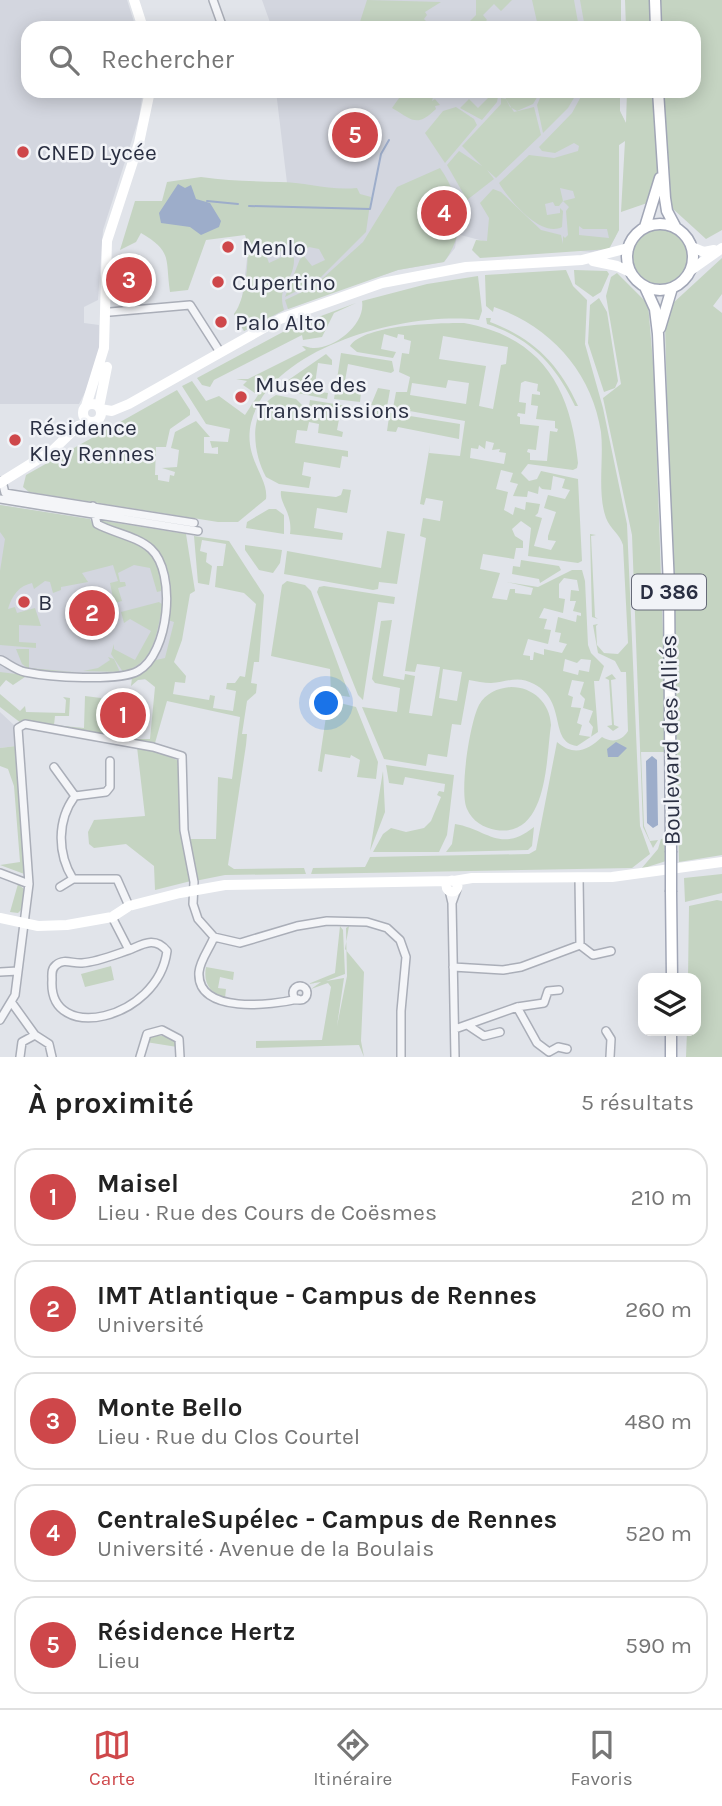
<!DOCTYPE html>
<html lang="fr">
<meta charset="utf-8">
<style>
:root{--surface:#fff;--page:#f6f6f6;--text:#222;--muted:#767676;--line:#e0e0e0;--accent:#ce474a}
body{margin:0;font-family:Karla,sans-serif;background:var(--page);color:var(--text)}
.controls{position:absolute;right:21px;bottom:21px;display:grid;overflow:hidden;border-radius:14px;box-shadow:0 4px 18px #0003}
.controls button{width:63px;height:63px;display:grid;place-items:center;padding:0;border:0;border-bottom:2px solid var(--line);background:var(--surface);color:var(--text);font:35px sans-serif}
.you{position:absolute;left:327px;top:704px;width:24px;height:24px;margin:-18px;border:5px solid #fff;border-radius:50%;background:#1a73e8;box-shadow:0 0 0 10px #1a73e833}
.badge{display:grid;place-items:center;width:46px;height:46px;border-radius:50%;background:var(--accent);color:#fff;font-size:23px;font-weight:700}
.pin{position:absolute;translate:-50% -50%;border:4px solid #fff;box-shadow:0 2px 7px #0006}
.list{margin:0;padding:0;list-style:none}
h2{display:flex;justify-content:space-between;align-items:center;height:91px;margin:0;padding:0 28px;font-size:30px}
h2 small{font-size:23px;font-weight:400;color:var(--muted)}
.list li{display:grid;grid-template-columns:46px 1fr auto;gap:21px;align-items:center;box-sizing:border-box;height:98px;margin:0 14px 14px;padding:0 14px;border:2px solid var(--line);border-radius:21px}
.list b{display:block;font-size:26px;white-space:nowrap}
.list p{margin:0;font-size:23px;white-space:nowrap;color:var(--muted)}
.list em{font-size:23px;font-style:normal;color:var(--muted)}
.icon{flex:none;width:38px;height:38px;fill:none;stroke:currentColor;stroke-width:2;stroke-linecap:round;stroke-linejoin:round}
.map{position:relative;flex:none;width:722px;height:1057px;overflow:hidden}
.search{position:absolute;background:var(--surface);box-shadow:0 4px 18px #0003;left:21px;right:21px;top:21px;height:77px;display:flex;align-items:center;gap:18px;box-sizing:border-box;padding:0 24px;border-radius:21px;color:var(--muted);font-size:26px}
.sheet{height:651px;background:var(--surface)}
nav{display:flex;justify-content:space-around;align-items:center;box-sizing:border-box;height:98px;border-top:2px solid var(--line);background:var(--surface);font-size:19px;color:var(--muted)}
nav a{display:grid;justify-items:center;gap:4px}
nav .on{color:var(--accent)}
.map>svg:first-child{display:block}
.built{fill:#d3d6df}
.green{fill:#c5d4c2;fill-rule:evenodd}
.water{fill:#9dadca}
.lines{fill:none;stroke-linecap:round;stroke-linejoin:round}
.stream{stroke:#9dadca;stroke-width:2}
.street-casing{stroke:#aaaeb8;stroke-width:10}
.primary-casing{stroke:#a1a6b6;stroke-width:13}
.street{stroke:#f4f5f8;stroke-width:7}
.secondary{stroke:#fff;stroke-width:10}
.primary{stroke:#fff;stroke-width:10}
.primary-bridge-casing{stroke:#a1a6b6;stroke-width:13;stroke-linecap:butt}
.primary-bridge{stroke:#fff;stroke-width:10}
.poi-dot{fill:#ce474a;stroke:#f1f3f7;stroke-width:2.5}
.labels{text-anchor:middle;stroke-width:5;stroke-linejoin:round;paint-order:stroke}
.shield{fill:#f1f3f7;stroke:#666a78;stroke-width:2}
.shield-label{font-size:21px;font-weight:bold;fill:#2a2f42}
.poi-label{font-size:23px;fill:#2a2f42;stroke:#f1f3f7;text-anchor:start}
.street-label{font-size:23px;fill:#2a2f42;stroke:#f1f3f7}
</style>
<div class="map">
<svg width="722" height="1057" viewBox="0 0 722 1057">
<rect width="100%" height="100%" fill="#e1e4ea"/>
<path class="built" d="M0,0H127L136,28H28V91H143L139,118L103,230L98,300L84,307V323L99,325L100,347L93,377L79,404H0Z
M262,0H621V28H272Z
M276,91H620V111L632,136L619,145V230L609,249L591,252L487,242L457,234L455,248L444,262L398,270L345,288L285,310L244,331L234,314L241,306L248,251L287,183Z
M0,505L174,533L188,590L165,679L122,680L0,675Z
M0,712L16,727V746L0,748Z"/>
<path class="green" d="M367,0L441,2L425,12L427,15L424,19L427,22L424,28H358Z
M476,0H512L501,11L494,4L483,15L487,20L479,28H469V22L476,15Z
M532,0H574L579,28H531L537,22Z
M580,0H621V28H585Z
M625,0H650L651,28H626Z
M661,0H722V230L706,239L672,208L665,192L663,91H694V28H661Z
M404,91H418L433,97L432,101L435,99L440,105L435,106L436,109C416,128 413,120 392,108Z
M495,91H499L497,102L482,120L460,108L469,99L478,108Z
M502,91H541L533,104L517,111L510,107Z
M543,91H578L568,108L543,133L537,105Z
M584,91H620V111L626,123L627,91H654L659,194L653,201L621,212L625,141L619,145V230L609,249L480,258L472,250L476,240L487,241L489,218L480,203L493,189L501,192L541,230L561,235L563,244V236L565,238L568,235L566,211L569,207L563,201L575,198L573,191L560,188L563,201L559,206H555L553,202L545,204L547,215L560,213V208L563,211L562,227C541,238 509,200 499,183L529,155L554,158L578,151L579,146L574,143L555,153L542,151L539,147L572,113ZM579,226L583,229H607L609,238L579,235Z
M501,98L506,99L514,112L534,107L541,135L496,178L487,170L494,179L467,200L447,165L459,151L482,166L462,146L501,104Z
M456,107L474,119L477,125L445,163L425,133L443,111Z
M440,168C461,198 467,232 444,262L398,270L288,309L285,300L313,287L363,242L397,187Z
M201,177C228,181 252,181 279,182C306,182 329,191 357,188L360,194L371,197L366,232L318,280L285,297L300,259L304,256L312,266L325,260L319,249L309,247L299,255L291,251L265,252L269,263L282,257V254H289L294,258C295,281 276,285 284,310L244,331L234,314C246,300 251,252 245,235L206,240L188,290L170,292C165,258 173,252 141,233L136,242L120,250L135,201H162L167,182Z
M632 257a28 28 0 1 1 56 0a28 28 0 1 1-56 0Z
M722,258V294L713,306L722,313V855L679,862L665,325L672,304Z
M566,270L573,286L587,300L585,344L603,408L627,524L640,826L650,854L632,868L311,874L313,868L365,867L370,857L529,854L536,850L557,742C574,757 588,750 602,737C612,743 622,741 628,731L626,672H621L615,661L598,653L593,625L598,624L596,626L597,645L604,653L618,654L628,643L623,545C620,534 610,529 606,518C597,493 604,459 601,432C592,372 550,326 494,307L493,312L486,306L485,275Z
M574,270L607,271L609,274L601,292L593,297L575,284Z
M617,273L648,304L654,374L666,722V861L641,869L658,849L661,839L665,838V752H641L644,826L650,841L658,840L653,848L643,827L632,535L603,398L621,384L606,296L611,277Z
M478,276L482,311L479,320C410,311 270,345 251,423C243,459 269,477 266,499L238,522H218L29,492L23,487L26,475L177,390L190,410V415L170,429L166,447H156L155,475H158V480L169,482L170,475L174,476L175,472L162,468L177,467L179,450L171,448L175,432L196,421L210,437H204V453L218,454V447L212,448L210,441L228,442L230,429L206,424L182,386L192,381L206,401L219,396L245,415L258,395L243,385L247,381L236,379H248L306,350L302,346C306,346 309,348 313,348C335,349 366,324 362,301L427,284Z
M599,298L607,312L618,381L615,388L604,392L588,343L590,305Z
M356,303L334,313L322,337L303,340L302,335L214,380L210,387L202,385L197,378L294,326Z
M486,318H491L490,322C533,338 559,364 578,406H582H575C556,365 530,338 487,324Z
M464,323C542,337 571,388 578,463L577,468L573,470L528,464L521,473L529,481L537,479L541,471L578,479L582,561L578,563L528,556L531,528L521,521L512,529L515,536L523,541V548H516L514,559L483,554L480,569L500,573L492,598L507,600L510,589H515V593L531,595L533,588L507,582L538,587L572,570H582L585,581L588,645L591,653L604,666L599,681H594L598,732L577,746C548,742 568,702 534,684C518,675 507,682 491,683C484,683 476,681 469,680L461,725L452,724L447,757L428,754L426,766L384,759L362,707L397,712L400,688L375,683L372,679L381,621L392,620L383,676L404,680L405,674L415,676L409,713L432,716L440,667L417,664L415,672L405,671L426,538L420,536L423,518L440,521L443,501L426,498L424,505L420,504L430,445L429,453L460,456L465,421L393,408L396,392H407L410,377L399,372L402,353L409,354L411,341L404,339V335L398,334L397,338L384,334L381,349L396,352L393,358L357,352L350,346C365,324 439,323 464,323ZM443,336L508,347L506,364L501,365L493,409L479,406L486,366L439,359ZM448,380L469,383L466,404L410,395L412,383L446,388ZM525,381L538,384L537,391L540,392V395L532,394L531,405L538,406L536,419L555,421V428L558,429L557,432L550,431L547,461L530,460V453L527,452L528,449L536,450L539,426L520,424V417L517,416L518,413L525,414L526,403L519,402L521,383ZM486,441L494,443L492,450L500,449L499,452L506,453L504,464L470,458L471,448L478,449L479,445L485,449ZM501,470L513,473L510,482L518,484L513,496L527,497L528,491L538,494L539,486L542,489L551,490L553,476L565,479L562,488L570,490L565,499L548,495L544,508L556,512L548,536V540L556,541L551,550L534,546L542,518L535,516L538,513L540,504L526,502L525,510L515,507L513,515L504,510L508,492L496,489ZM564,578L577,580L579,591L571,590L570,601H576L573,611L581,613V616L577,615L576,622L558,617L555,632L561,633L559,642L567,644L562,653L544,649V655L534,652L533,660H530V656L523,655L528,639L548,644L551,630L544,629L547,619L539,618L544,608L563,613L565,599L559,598V584ZM565,659L577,663L581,659L591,660L589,672L579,670L578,675L563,671ZM443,669L462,672L457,701L439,698ZM572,680L584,682L580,694L585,699L583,708L593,711L589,722L593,727L591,737L579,735L582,725L577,723L581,708L571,707L573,697L568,695Z
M341,353L392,361L394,371L391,373L348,364L345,381L362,384L360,402L334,399Z
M326,354L332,360V365L318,363L314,391L328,393L327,399L282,390L284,383Z
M378,388L390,390L387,407L371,405Z
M276,395L296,399L315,418H320L321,408L309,406L310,400L460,424L459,439L398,427L396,432L387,431L389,417L341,409L337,430L343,432L342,437L318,433L319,424L309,422L307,431L297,430L295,443L348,451V457L342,456L340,468L304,462L302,475L311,477L309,488L279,484L266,477C253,453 247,411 276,395Z
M343,489L351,490L347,513L317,508L314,528L343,533L342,540L290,534C293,513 279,503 281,491L336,497L341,495Z
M0,505L90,519L93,525C122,539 169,548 161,591L157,592L150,568L134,565L118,573L120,582H125L126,586L118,588L122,601L115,603V608L110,583L118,581L113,565L82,573L88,582L61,587V590L53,593L50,582L45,581L34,589L32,583C19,586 12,595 8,609L15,607L17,613L35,608L41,626L19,625V642L36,643V648L0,645V571L5,539L0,532Z
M269,509H276L284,515V534L246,528L247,522Z
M98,520L186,534L195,591L190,594L182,640L174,662L186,676L185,683L175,682L173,694L209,700L210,695L215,696L213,708L233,711L236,691L226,689L227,683H235L240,676L245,677L256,604L244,593L215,587L217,566H223L226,544L202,540L200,551L207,553L206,562L212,566L209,585L198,583L194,536L229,541L264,595L259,662H254L251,683L257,684L256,693L247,701L242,734H247L246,745L228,865L234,869L304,868L306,874L225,875L195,881L186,839H216L218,777L232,779L240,717L167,701L155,743L21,723L0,707V694L20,711L25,706L26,712L65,713L66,700L63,697L70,698L69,716H55L54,725L84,728L85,696L101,698L100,715L126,718L125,726L134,728L133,739H150L155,687L145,679L138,680L131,686L132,678L156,660L165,658L174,622L168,620C174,593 172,553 144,540C128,533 113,529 98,520Z
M387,531L405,534L397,584L379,582L378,589L373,590L284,574L287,551L381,568Z
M590,534L596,535L591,536L595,617L598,619L592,617Z
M245,545L282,550L280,563L273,573L259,570L245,550Z
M521,560L559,566L561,570L540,583L539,579L512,574L513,566L520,567Z
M287,581L305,585L311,591L350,697L331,694L330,669L271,656L282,585Z
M324,586L395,597L394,604L378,602L363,700L358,695L317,592L319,587Z
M159,602L163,605C156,634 155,663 123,672L111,654L114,644V649L135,660L151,631L130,619L124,623L121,612Z
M16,649H29V668L75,672L30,670L22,664Z
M108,657L114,659L120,672L83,671L98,668L110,660Z
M0,672L25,675V677L13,685L6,680L0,687Z
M612,674L616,679L611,680L614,725L619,727L613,731L607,726L612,725L609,680L605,678Z
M511,687C533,687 550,703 551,725C546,759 548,838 496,830C484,828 472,821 467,809C459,792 470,722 479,705C486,693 498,688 511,687Z
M332,701L356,707L378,762L376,779L357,777L360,760L351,755L350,758L325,754L322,772L318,771L328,703Z
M16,746L17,749L27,875L0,865L20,862L14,786L8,769L0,766V748Z
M137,747L153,749L181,762L182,824L191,881L155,890L154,866L126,844L94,848L89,844L88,832L94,820L145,816Z
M386,765L454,775L447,835L439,852H373L383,834L391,828L406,832L424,828L431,821L441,797L437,795L439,791L444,792L445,784L405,777L403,785L389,783Z
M383,771L385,812L370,851Z
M455,824C487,829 500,854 534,827L532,846L528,850L446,852L452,844Z
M722,874V893L685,902L684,878Z
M18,884L24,889L22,909L18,913L10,912Z
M717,900L722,901V1057H686L687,1031H696V978H688L689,906Z
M340,926L343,930L345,974L326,981L344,978L337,1026L347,976L346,928L349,926L345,949L364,972L361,1041L364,1057L359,1045L256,1048V1041L322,1040L331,987L328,983L311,989L321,982L308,984L335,973Z
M111,966L114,980L85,987L81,974Z
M206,967L234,972L233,980L220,977L218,988L226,989L225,998C210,993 203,983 206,967Z
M158,1035L175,1039L177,1047L146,1042L151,1036Z"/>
<path class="water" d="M178,184L185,188L191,185L196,199L210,203L221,221L219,227L201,235L190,227L161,223L159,213Z
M616,742L627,748L618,757H608L607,749Z
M652,756L657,760L658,825L653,828L647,823L646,761Z"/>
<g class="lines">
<path class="stream" d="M207,201L238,204
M249,206L370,209L381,154L389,140"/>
<defs>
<path id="street" d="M213,0L223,28
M110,312L190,305L220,352
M2,481L5,493L194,523
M0,499L198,531
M1,660C9,664 16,670 25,672C49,677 118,682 138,671C169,654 177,573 151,549C137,536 113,533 97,524L93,506
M110,761V787L106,792L75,796C57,820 57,853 73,879H117L129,906
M54,767L75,796
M0,873L29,884
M60,887L73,879
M449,890L452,903L457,889
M452,903L455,1057
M112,917L129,950C143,944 155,936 167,951C158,1020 48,1045 52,980C52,974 51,969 56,965C64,958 73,964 82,963C97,962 114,955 129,950
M214,937C210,948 200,960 199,972C196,1015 273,1005 298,999
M580,945L593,955L611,951
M453,967L503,970L521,967L580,945L579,878
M0,972L18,971
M293 993a7 7 0 1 1 14 0a7 7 0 1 1-14 0Z
M12,1003L35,1035L49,1044L52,1057
M517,1007L537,1043L549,1052L558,1047L567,1049
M0,1020L15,995L29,884L18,728L25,724L153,747L182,756L184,830L194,882L193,904L198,919L214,937L240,943L297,926L327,921L367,922L387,928L400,940L406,957L401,1011V1057
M469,1026L484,1036L500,1032
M455,1029L517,1007L544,1003L548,991L559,990
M606,1031L611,1039L610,1057
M20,1057L22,1042L35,1035
M140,1057L147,1034L162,1030L179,1039L180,1057"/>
<path id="primary" d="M655,0L656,28
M658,91L665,198L667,211L676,228
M627 257a33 33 0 1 1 66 0a33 33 0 1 1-66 0Z
M645,227L660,178
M645,287L655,309L658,334L669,586L671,851
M660,328L672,288
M671,892L672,978
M671,1057V1031"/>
</defs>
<use href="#street" class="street-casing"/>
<use href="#primary" class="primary-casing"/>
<use href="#street" class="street"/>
<path class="secondary" d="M134,0L143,28
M692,247L704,252L714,250
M593,261L617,266L630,272
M691,270L722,248
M83 413a9 9 0 1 1 18 0a9 9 0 1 1-18 0Z
M86,406L104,348L107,241L139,143L150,91
M99,407L107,367
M100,409L112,411L129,404L280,319L382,283L466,267L582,260L628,248
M0,483L53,450L78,426L91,422
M446.5 886a5.5 5.5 0 1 1 11 0a5.5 5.5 0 1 1-11 0Z
M454,881L472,878L612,877L722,862
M0,918L38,926L67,925L112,917L129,906L180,893L225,885L450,881"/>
<use href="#primary" class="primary"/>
<defs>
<path id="primary-bridge" d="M671,851V892"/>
</defs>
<use href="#primary-bridge" class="primary-bridge-casing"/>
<use href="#primary-bridge" class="primary-bridge"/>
</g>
<g class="poi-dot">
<circle cx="23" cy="152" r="7"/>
<circle cx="228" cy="247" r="7"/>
<circle cx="218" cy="282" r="7"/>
<circle cx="221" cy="322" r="7"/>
<circle cx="241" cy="397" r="7"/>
<circle cx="15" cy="440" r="7"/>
<circle cx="24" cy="602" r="7"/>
</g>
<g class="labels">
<rect class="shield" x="632" y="574.5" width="74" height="35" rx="5"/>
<g class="shield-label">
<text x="669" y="599">D 386</text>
</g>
<g class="poi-label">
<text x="37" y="160">CNED Lycée</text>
<text x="242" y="255">Menlo</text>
<text x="232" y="290">Cupertino</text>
<text x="235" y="330">Palo Alto</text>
<text x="255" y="392">Musée des<tspan x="255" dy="26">Transmissions</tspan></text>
<text x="29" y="435">Résidence<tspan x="29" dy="26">Kley Rennes</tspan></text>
<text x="38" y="610">B</text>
</g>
<g class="street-label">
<text transform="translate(670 740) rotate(-91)" y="8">Boulevard des Alliés</text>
</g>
</g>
</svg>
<div class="controls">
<button><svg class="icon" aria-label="layers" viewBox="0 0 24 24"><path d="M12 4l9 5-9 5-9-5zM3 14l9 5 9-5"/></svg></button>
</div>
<div class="you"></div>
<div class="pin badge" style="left:123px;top:715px">1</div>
<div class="pin badge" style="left:92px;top:613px">2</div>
<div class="pin badge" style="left:129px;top:280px">3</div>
<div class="pin badge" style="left:444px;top:213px">4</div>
<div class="pin badge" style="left:355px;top:135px">5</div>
<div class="search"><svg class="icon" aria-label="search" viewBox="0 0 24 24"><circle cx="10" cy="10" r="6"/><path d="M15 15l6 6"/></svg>Rechercher</div>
</div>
<section class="sheet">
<h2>À proximité<small>5 résultats</small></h2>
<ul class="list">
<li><span class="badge">1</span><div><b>Maisel</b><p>Lieu · Rue des Cours de Coësmes</p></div><em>210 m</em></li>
<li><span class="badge">2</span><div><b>IMT Atlantique - Campus de Rennes</b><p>Université</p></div><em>260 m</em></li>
<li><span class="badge">3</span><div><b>Monte Bello</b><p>Lieu · Rue du Clos Courtel</p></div><em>480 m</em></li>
<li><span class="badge">4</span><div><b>CentraleSupélec - Campus de Rennes</b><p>Université · Avenue de la Boulais</p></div><em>520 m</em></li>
<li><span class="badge">5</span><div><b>Résidence Hertz</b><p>Lieu</p></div><em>590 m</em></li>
</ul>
</section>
<nav>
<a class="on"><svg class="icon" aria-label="map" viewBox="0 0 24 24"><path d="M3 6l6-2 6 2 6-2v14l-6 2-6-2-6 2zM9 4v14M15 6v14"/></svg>Carte</a>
<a><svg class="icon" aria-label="directions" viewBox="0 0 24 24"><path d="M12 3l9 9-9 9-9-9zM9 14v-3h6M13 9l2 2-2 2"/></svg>Itinéraire</a>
<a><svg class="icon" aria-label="saved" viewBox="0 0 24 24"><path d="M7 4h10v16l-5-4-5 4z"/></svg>Favoris</a>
</nav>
